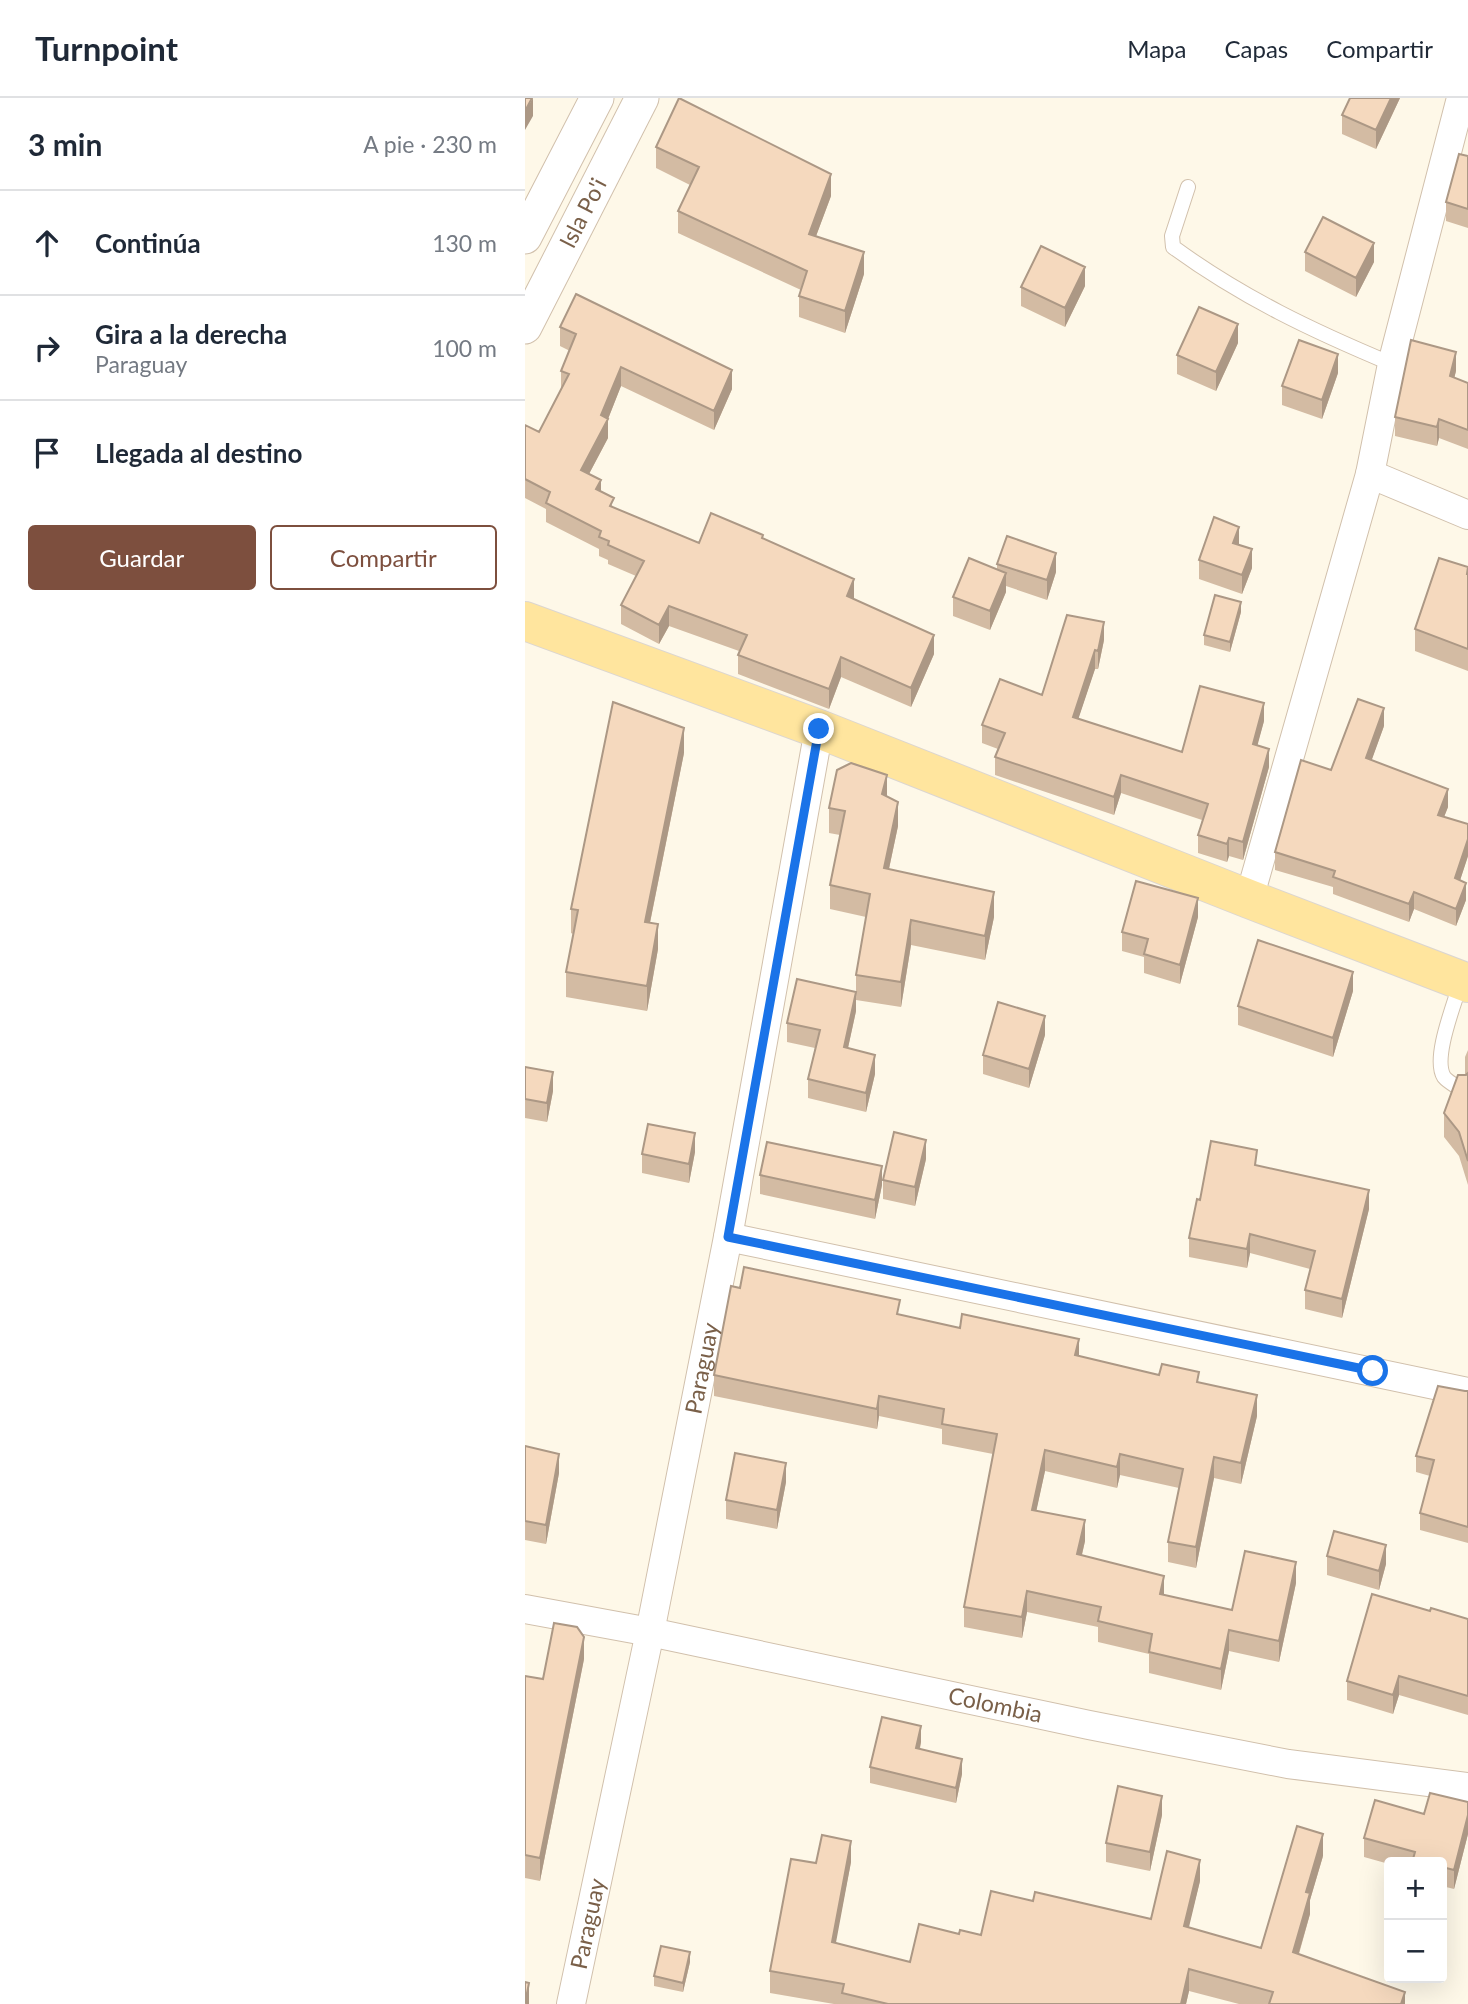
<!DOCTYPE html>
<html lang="es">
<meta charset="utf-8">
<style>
:root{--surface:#fff;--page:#f6f6f7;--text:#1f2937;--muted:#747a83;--line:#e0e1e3;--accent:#7d4f3e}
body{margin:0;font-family:Lato,sans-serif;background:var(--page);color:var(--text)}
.controls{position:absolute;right:21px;bottom:21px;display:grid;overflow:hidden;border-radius:7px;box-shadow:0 7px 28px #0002}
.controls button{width:63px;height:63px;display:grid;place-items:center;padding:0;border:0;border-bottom:2px solid var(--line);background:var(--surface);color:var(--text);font:35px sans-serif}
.stop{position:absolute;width:21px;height:21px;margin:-16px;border:5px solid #1a73e8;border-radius:50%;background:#fff}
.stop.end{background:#1a73e8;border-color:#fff;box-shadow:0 2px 7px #0008}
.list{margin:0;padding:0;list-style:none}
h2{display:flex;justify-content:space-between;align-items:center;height:91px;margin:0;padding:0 28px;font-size:30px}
h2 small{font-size:23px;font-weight:400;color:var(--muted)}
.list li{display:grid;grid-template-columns:46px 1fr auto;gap:21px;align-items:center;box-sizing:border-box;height:105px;padding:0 28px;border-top:2px solid var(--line)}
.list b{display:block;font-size:26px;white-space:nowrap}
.list p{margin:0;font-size:23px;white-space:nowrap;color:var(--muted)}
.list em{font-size:23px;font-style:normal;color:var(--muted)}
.actions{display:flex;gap:14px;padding:21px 28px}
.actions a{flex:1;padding:16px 0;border:2px solid var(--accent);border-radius:7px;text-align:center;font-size:24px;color:var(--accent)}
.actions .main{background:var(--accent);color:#fff}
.icon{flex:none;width:38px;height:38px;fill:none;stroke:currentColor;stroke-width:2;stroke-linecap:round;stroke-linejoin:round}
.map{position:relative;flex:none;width:943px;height:1906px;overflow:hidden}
header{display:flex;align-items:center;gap:42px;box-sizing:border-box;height:98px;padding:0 35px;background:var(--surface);border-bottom:2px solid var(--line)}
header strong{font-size:33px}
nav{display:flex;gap:38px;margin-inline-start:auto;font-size:24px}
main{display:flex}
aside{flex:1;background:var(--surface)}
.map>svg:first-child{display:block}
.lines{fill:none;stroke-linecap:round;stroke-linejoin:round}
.service-casing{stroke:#d1c0ac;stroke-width:16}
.minor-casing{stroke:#d1c0ac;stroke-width:30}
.tertiary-casing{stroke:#d1c0ac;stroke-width:35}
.primary-casing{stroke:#dcd6d0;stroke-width:40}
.service{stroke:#fff;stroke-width:14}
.minor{stroke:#fff;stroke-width:28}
.tertiary{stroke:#fff;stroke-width:33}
.primary{stroke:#ffe59e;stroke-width:38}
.wall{fill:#d3bba3}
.shaded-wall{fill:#ac9885}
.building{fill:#f5d9be;stroke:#ac9885;stroke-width:2}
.route{stroke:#1a73e8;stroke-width:9}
.labels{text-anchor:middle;stroke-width:5;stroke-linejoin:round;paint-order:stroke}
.street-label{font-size:23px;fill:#7a6049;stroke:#fffbf0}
</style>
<header>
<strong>Turnpoint</strong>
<nav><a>Mapa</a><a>Capas</a><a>Compartir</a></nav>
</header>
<main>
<aside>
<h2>3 min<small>A pie · 230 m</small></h2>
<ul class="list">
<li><svg class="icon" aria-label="ahead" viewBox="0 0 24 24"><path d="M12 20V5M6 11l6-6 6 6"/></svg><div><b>Continúa</b></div><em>130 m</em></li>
<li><svg class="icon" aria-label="right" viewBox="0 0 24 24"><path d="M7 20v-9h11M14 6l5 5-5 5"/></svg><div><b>Gira a la derecha</b><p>Paraguay</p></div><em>100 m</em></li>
<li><svg class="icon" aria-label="arrive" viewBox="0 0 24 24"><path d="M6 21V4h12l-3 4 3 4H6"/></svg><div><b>Llegada al destino</b></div></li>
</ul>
<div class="actions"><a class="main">Guardar</a><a>Compartir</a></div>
</aside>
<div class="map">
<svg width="943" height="1906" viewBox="0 0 943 1906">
<rect width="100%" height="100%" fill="#fef8e8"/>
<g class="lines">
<defs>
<path id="service" d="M663,89L647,138L648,149C718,200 788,233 867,266
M936,883C930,905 907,960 919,979C923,984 931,988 937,992"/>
<g id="minor">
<path d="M845,376L943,417"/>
<path d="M724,801L845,376L867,266L936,0"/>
<path d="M203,1139L943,1294"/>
<path id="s1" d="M0,1511L125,1534L564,1627L763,1666L943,1689"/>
<path id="s2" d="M46,1906L125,1534L203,1139L294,631"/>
</g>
<g id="tertiary">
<path d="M0,139L72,0"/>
<path id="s3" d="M0,229L117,0"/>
</g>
<path id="primary" d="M0,523L294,631L724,801L943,885"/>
</defs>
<use href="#service" class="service-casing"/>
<use href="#minor" class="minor-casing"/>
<use href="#tertiary" class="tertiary-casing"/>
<use href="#primary" class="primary-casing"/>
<use href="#service" class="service"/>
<use href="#minor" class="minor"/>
<use href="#tertiary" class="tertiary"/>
<use href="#primary" class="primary"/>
</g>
<path class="wall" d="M875,0L851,51L817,36V17Z
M131,49L306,98L291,138L339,176L320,235L274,219V198L276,192L153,135V113L165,87L131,70Z
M943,58V130L921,123V104Z
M780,154L849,164L831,199L780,173Z
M560,188L540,229L496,208V189Z
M35,229L207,291L189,332L96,288L83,321V340L64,376L76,394L89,410L174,445L238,441L329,500V501L409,556L386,609L316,579L304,611L213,576V557L214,553L144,528L134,546L96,526V507L111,478L83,466V462L74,458V451L21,424V411L0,400V327L14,334L36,291V273L45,253L35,248Z
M713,245L691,293L652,276V257Z
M931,273L929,280L943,285V351L914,340L912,348L870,338V319Z
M813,275L797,321L757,307V288Z
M714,447L727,470L717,496L674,481V462Z
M472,466L531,474L522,502L481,488V494L465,532L428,518V499L472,472Z
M943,469V573L890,553V531Z
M716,514L705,554L679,547V537Z
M579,542L573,571H570L553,621L657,654L739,623L732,647L744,669L718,762L704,758L702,764L673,755V737L677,722L596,695L589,717L470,677V659L473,651L457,645V627L517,597Z
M859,628L846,663L923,709L919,719L943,726V758L935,782L941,802L931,828L889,811L884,824L808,796V789L750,772V754L806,672Z
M159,655L125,825L133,851L122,913L41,899V874L48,836L46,835V811Z
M362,698L373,728L364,771L469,819L460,862L386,847L376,909L331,902V877L341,819L305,811V787L315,737L304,735V710Z
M673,819L655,886L619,875V859L597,853V834Z
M828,893L808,959L713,927V908Z
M331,913L323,950L350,976L341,1014L283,1000V981L290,950L262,944V925Z
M520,937L504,990L458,976V957Z
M943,952V1087L934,1058L919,1039V1015L940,977V959Z
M0,969L28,993L22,1024L0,1020Z
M170,1054L164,1085L117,1075V1056Z
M401,1061L390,1108L358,1101V1082Z
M732,1068L844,1111L817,1220L780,1211V1192L785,1171L725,1155L722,1170L664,1159V1140L675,1102Z
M235,1077L357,1087L350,1121L235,1096Z
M215,1190L375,1217L634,1277L674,1284L732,1318L716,1386L689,1380L671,1470L643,1464V1444L654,1390L595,1377L592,1390L520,1373L511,1413L560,1443L557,1457L639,1497L707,1512L771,1485L754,1564L704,1553L696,1592L624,1575V1556L573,1544V1529L502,1514L497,1540L439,1529V1509L468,1356L417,1346V1331L354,1318L352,1331L189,1298V1277Z
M940,1293H943V1445L895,1432V1415L905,1378L891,1374V1358Z
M0,1348L34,1375L21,1446L0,1442Z
M261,1384L252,1431L201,1421V1402Z
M802,1458L861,1466L854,1492L802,1477Z
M905,1513L943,1521V1617L874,1597L868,1616L822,1602V1583Z
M59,1561L15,1783L0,1780V1578L18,1581Z
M396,1644L395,1651L437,1676L431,1705L345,1685V1669Z
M943,1704V1736L929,1791L917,1788V1764H864V1766L839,1759V1740L899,1716Z
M637,1717L625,1773L581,1764V1745Z
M798,1758L785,1802V1816L774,1856L880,1906H714L664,1893L661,1906H309L245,1895V1873L291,1765L326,1764L310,1845L385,1864L434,1836L456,1837L508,1803L626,1821L675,1783L663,1830L736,1850Z
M165,1864L158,1894L129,1888V1878Z"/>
<path class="shaded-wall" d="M8,0V18L0,32V13Z
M866,0H875L851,51V32Z
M306,76V98L284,157V136Z
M849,145V164L831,199V180Z
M339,154V176L320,235V213Z
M560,169V188L540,229V210Z
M713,226V245L691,293V274Z
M931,254V273L925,297V278Z
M813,256V275L797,321V302Z
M96,269V288L83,321V340L56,391V372L76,317Z
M207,272V291L189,332V313Z
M914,321V340L912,348V329Z
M76,382V401L71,391Z
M714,429V448L708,445Z
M727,451V470L717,496V477Z
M531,455V474L522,502V482Z
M481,475V494L465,532V513Z
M329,481V500L322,517V498Z
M716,504V514L705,554V544Z
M144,508V528L134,546V527Z
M579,524V542L573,571V553Z
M409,537V556L386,609V590Z
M570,552V571L548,637V619Z
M316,559V579L304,611V591Z
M739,605V623L728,664V646Z
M859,610V628L841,678V660Z
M159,630V655L120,849V824Z
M744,651V669L718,762V744Z
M362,677V701L357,696Z
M596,677V695L589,717V699Z
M923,691V709L913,734V717Z
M373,704V728L359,794V770Z
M704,740V758L702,764V746Z
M943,741V758L930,798V780Z
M941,785V802L931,828V811Z
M469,794V819L460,862V838Z
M889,794V811L884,824V806Z
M673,800V819L655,886V867Z
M386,822V847L376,909V884Z
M133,826V851L122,913V888Z
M828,874V893L808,959V940Z
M331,894V913L319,968V949Z
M520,918V937L504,990V971Z
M350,957V976L341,1014V995Z
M28,974V993L22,1024V1005Z
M170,1035V1054L164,1085V1066Z
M401,1042V1061L390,1108V1089Z
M357,1068V1087L350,1121V1102Z
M844,1092V1111L817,1220V1201Z
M725,1136V1155L722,1170V1151Z
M554,1241V1261L550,1257Z
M732,1297V1318L716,1386V1365Z
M354,1298V1318L352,1331V1311Z
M520,1352V1373L507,1433V1412Z
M34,1356V1375L21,1446V1427Z
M595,1356V1377L592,1390V1369Z
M689,1359V1380L671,1470V1449Z
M261,1365V1384L252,1431V1412Z
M560,1422V1443L552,1477V1456Z
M861,1447V1466L854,1492V1473Z
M771,1464V1485L754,1564V1543Z
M639,1478V1499L635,1496Z
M502,1493V1514L497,1540V1519Z
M704,1532V1553L696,1592V1571Z
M59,1539V1561L15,1783V1760Z
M874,1578V1597L868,1616V1597Z
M396,1628V1644L391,1666V1650Z
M437,1661V1676L431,1705V1690Z
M637,1698V1717L625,1773V1754Z
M943,1717V1736L929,1791V1772Z
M798,1736V1758L785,1802V1816L768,1875V1854L781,1794Z
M326,1743V1764L307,1866V1844Z
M675,1762V1783L659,1850V1828Z
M165,1854V1864L158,1894V1885Z
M664,1871V1893L661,1906H656Z
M4,1885V1906H0Z
M880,1894V1906H876Z"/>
<path class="building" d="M0,0H7L0,13Z
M154,0L306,76L284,136L339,154L320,213L274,198L282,173L153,113L174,69L131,49Z
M825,0H866L851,32L817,17Z
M934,56L943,58V111L921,104Z
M798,119L849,145L831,180L780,154Z
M516,148L560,169L540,210L496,189Z
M51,196L207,272L189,313L96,269L76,317L83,321L56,372L76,382L71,391L89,400L85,408L174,445L186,415L238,437L237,440L329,481L322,498L409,537L386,590L316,559L304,591L213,557L222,537L144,508L134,527L96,507L119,463L83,447L84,443L74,439L76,433L21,405L25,394L0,381V327L14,334L44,276L36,273L51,236L35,229Z
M674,209L713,226L691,274L652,257Z
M774,242L813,256L797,302L757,288Z
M886,242L931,254L925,278L943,285V332L914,321L912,329L870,319Z
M689,419L714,429L708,445L727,451L717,477L674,462Z
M482,438L531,455L522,482L472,466Z
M444,460L481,475L465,513L428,499Z
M914,460L943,469L942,476H943V551L890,531Z
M690,497L716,504L705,544L679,537Z
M542,517L579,524L573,553L570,552L548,619L657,654L675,588L739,605L728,646L744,651L718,744L704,740L702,746L673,737L683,706L596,677L589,699L470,659L480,635L457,627L475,581L517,597Z
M833,601L859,610L841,660L923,691L913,717L943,726V741L930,780L941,785L931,811L889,794L884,806L808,779L810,773L750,754L776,662L806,672Z
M88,604L159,630L120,824L133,826L122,888L41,874L53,812L46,811Z
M326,665L362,677L357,696L373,704L359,770L469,794L460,838L386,822L376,884L331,877L345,796L305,787L320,713L304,710L312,672Z
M611,783L673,800L655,867L619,856L623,841L597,834Z
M733,842L828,874L808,940L713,908Z
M272,881L331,894L319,949L350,957L341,995L283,981L295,932L262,925Z
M473,904L520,918L504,971L458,957Z
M0,969L28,974L22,1005L0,1001Z
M943,975V1063L934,1034L919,1015L933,977H941Z
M123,1026L170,1035L164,1066L117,1056Z
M369,1034L401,1042L390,1089L358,1082Z
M686,1043L732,1052L730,1067L844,1092L817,1201L780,1192L790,1153L725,1136L722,1151L664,1140L672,1101L675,1102Z
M242,1044L357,1068L350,1102L235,1077Z
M219,1169L375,1202L372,1216L435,1230L437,1216L554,1241L550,1257L634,1277L637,1266L674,1274L672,1284L732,1297L716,1365L689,1359L671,1449L643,1444L658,1371L595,1356L592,1369L520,1352L507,1412L560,1422L552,1456L639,1478L635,1496L707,1512L720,1453L771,1464L754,1543L704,1532L696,1571L624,1554L627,1536L573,1523L576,1509L502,1493L497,1519L439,1509L472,1336L417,1326L419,1311L354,1298L352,1311L189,1277L206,1188L215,1190Z
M913,1288L940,1293H943V1429L895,1415L909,1362L891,1358Z
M0,1348L34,1356L21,1427L0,1423Z
M210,1355L261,1365L252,1412L201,1402Z
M809,1433L861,1447L854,1473L802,1458Z
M847,1496L905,1513L906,1510L943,1521V1598L874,1578L868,1597L822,1583Z
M29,1525L52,1529L59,1539L15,1760L0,1757V1578L18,1581Z
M357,1619L396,1628L391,1650L437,1661L431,1690L345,1669Z
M593,1688L637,1698L625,1754L581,1745Z
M905,1695L943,1704V1717L929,1772L917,1769V1764H899L888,1761L890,1754L839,1740L850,1702L899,1716Z
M772,1728L798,1736L781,1794L785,1795L768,1854L880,1894L876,1906H744L748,1894L664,1871L656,1906H363L317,1895L319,1886L245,1873L266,1761L291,1765L297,1737L326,1743L307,1844L385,1864L394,1826L434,1836L435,1832L456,1837L466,1793L508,1803L510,1794L626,1821L642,1753L675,1762L659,1828L736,1850Z
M136,1848L165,1854L158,1885L129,1878Z
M0,1884L4,1885L0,1905Z"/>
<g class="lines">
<path class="route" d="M294,631L203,1139L848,1273"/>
</g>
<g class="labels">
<g class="street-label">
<text dy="8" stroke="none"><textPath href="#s3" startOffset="128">Isla Po'i</textPath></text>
<text dy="8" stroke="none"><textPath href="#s2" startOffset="649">Paraguay</textPath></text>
<text dy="8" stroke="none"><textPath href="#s1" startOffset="480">Colombia</textPath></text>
<text dy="8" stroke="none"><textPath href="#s2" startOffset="82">Paraguay</textPath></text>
</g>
</g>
</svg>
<div class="controls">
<button>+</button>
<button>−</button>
</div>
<div class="stop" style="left:848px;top:1273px"></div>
<div class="stop end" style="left:294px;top:631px"></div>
</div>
</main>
